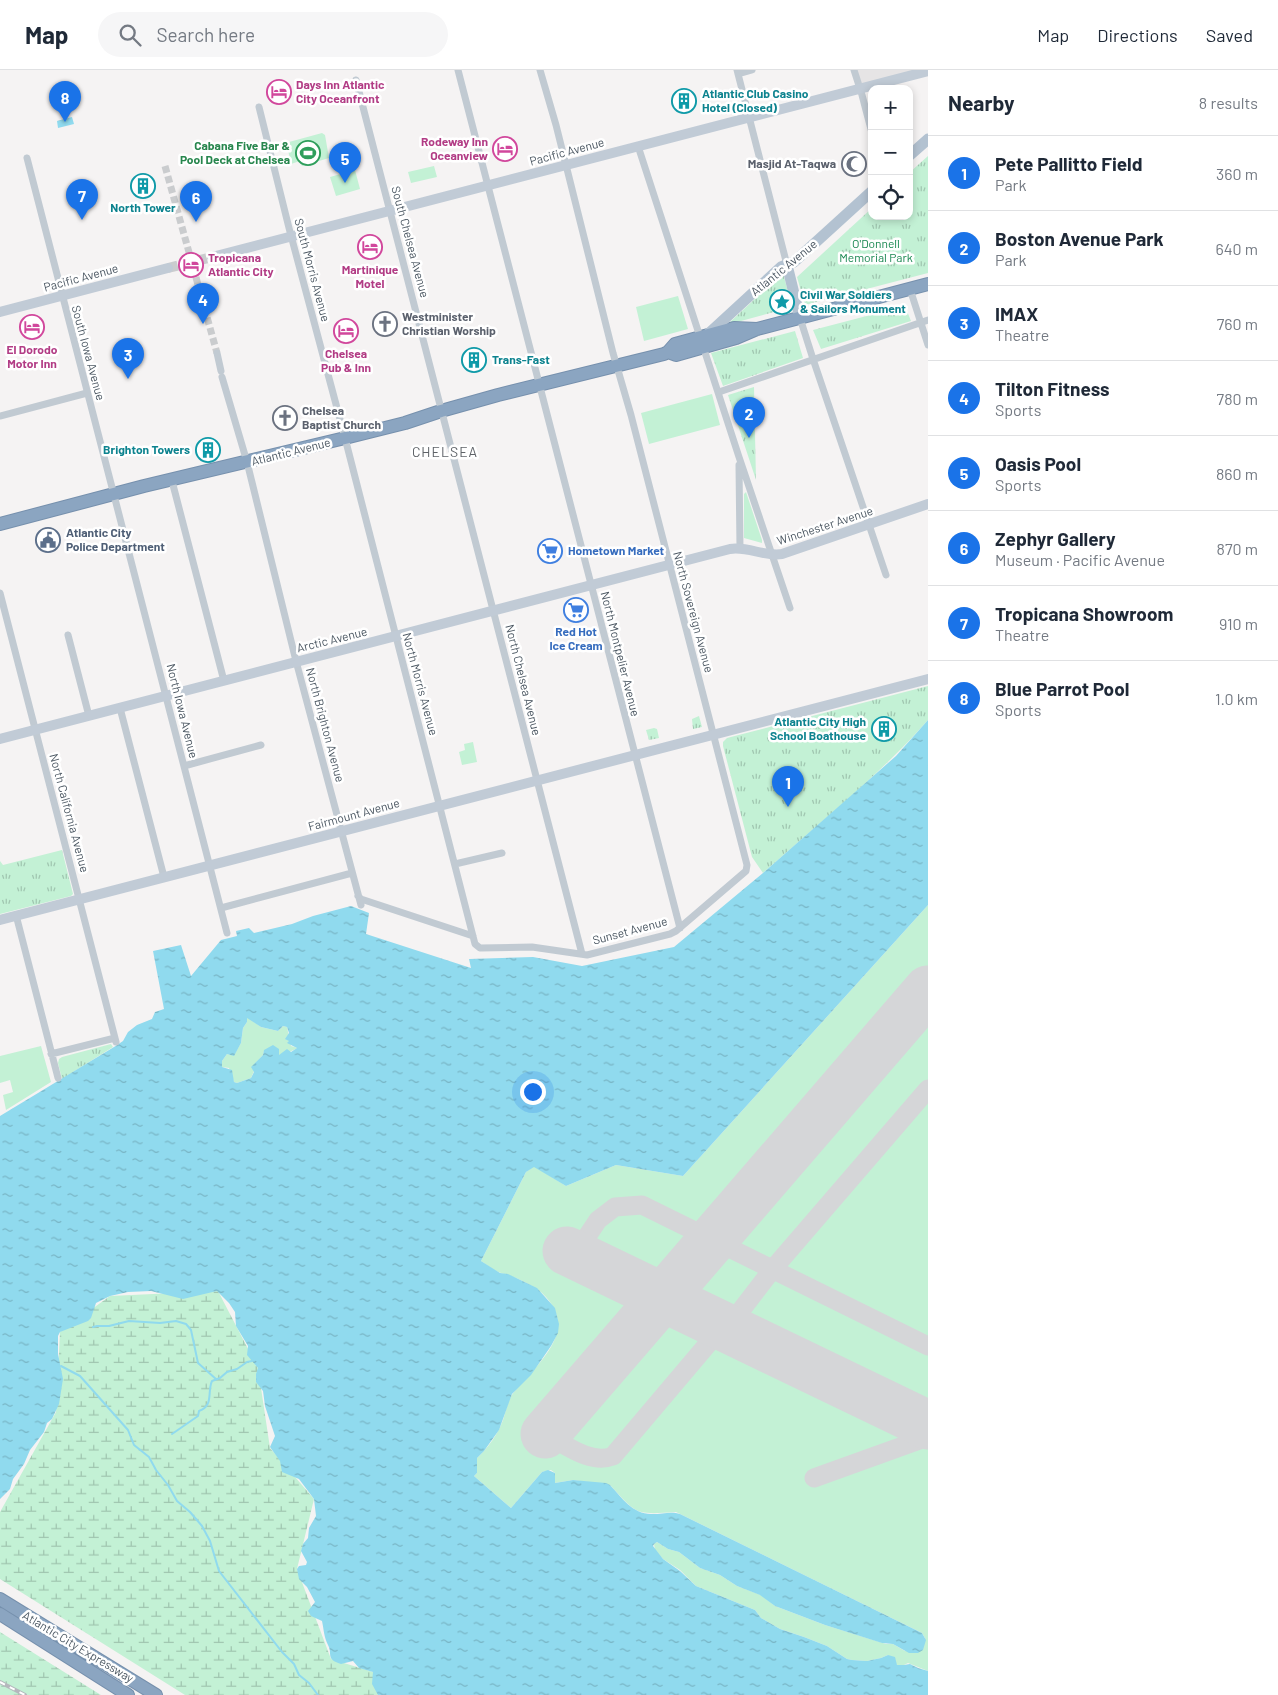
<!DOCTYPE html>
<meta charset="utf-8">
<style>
:root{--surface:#fff;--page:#f6f6f7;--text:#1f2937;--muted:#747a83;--line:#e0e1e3;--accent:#1a73e8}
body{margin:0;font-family:Barlow,sans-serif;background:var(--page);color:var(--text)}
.controls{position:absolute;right:15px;top:15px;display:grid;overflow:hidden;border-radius:10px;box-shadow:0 2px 8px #0003}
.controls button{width:45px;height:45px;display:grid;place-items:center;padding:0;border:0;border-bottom:1px solid var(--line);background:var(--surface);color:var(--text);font:25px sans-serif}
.you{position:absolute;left:532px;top:1021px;width:18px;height:18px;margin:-12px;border:4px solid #fff;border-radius:50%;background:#1a73e8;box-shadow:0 0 0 8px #1a73e833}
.badge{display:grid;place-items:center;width:32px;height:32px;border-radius:50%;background:var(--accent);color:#fff;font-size:16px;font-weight:700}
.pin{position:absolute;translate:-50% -41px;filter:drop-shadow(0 1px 2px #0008)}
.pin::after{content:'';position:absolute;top:26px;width:18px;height:15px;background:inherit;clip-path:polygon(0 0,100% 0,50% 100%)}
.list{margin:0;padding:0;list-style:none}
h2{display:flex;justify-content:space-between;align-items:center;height:65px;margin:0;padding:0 20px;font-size:21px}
h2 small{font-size:16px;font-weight:400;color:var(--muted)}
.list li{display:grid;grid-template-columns:32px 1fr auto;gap:15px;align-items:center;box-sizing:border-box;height:75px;padding:0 20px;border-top:1px solid var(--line)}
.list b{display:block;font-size:19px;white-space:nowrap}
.list p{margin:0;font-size:16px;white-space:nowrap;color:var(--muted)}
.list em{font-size:16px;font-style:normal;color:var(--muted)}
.icon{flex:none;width:28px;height:28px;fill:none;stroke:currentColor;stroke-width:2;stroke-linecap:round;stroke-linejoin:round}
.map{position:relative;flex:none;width:928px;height:1625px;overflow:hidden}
header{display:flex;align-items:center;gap:30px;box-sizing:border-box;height:70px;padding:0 25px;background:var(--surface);border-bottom:1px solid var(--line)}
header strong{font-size:24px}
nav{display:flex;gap:28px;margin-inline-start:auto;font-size:18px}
.search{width:350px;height:45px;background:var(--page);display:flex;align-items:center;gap:12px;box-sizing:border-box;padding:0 18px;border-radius:28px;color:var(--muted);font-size:19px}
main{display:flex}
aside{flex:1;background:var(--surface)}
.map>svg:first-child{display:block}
.education{fill:#e6e4e5}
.grass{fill:#c3f1d5}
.wetland{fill:url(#wetland-marsh)}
.park{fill:url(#park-tufts)}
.water{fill:url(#water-ripples);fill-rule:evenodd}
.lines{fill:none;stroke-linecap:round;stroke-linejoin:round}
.stream{stroke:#90daee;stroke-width:2}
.taxiway{stroke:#d5d6d8;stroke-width:19}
.runway{stroke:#d5d6d8;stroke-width:49}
.street-tunnel{stroke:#caccce;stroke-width:7;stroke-dasharray:7 3.5;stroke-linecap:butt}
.secondary-tunnel{stroke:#caccce;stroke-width:10;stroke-dasharray:10 5;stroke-linecap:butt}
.highway-casing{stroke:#7690ad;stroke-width:14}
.street{stroke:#c1cad2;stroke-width:7}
.secondary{stroke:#c1cbd6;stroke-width:10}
.primary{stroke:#b3c2d1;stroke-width:11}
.highway{stroke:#8ba5c1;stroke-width:12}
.rail-casing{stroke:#b5b8bd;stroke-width:4}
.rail{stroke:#fff;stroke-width:2;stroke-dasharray:5.5;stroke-linecap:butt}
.labels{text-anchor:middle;stroke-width:5;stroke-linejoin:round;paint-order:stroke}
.hotel-label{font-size:12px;font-weight:bold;fill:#b23c85;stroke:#fff}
.culture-label{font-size:12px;font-weight:bold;fill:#0d838f;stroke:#fff;text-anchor:start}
.leisure-label{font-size:12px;font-weight:bold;fill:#27864d;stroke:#fff;text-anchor:end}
.street-label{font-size:12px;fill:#4a5661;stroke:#fff}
.worship-label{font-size:12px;font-weight:bold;fill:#5b616d;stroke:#fff;text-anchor:start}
.park-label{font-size:12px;fill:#17864f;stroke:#fff}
.service-label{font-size:12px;font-weight:bold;fill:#4e5e75;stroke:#fff;text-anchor:start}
.shop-label{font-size:12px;font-weight:bold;fill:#366cbe;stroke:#fff;text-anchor:start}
.neighbourhood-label{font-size:14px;letter-spacing:1px;fill:#5f6368;stroke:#fff}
</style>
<header>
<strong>Map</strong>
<div class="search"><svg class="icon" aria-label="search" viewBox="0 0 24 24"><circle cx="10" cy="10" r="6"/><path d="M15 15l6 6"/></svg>Search here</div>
<nav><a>Map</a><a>Directions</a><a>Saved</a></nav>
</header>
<main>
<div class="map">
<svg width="928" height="1625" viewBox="0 0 928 1625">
<defs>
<pattern id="wetland-marsh" width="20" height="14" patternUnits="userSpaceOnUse" patternTransform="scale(1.25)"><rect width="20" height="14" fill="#c3f1d5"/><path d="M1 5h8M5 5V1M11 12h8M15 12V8" fill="none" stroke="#a0c6b0"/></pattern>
<pattern id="park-tufts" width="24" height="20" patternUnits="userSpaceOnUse" patternTransform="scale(1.25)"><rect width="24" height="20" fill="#c3f1d5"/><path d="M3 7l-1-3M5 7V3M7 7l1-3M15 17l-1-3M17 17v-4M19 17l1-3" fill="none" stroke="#a0c6b0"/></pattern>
<pattern id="water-ripples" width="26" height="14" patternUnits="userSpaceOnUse" patternTransform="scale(1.25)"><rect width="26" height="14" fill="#90daee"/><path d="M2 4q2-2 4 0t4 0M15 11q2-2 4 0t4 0" fill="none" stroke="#78b4c4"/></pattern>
</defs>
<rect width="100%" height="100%" fill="#f5f3f3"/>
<path class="education" d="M854,0H928L860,19Z"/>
<path class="grass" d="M322,63L325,65L329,88L302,96L300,91L291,94L287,75L289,72Z
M434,96L437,107L411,113L408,102Z
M355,100L360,119L336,126L330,107Z
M678,226L688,259L644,271L636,237Z
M712,324L720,355L649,374L641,343Z
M746,422L762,470V473L744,468V424Z
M473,672L477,692L462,695L459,682L465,680L464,674Z
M928,835V1601L908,1593L904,1595H897L888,1585L881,1588L867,1591L852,1590L847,1589L827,1576L804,1567L780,1559L761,1548L755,1540L696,1516L680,1500L663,1489L655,1480L654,1474L657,1472L668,1479L679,1482L700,1498L720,1505L737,1516L761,1525L775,1536L825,1555L886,1574H893L905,1581L925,1568L922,1563L676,1442C634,1445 637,1444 610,1415L573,1410L555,1413V1403L551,1400L542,1402L511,1438L474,1406L477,1403V1388C488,1378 498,1364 503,1350C506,1341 508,1329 514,1322C539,1292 581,1260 542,1223C533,1215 513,1206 501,1203C494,1201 487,1195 481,1191L526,1102L534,1096L566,1116L616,1095L683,1106Z
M247,947L261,957L278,961L283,956L287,957L291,976L298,978L278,987L264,981L263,985L252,997L254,1001L251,1008L237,1013L234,1012L229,998L222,997V991L227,984L234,985L241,973L243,958L247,952Z
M41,976L51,1012L6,1040L3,1025L13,1022L10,1010L0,1013V986Z"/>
<path class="wetland" d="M218,1221L258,1298L270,1378L314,1429L297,1499L331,1589L373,1602L378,1625H185L0,1509V1442L56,1342L60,1262L110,1226Z
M0,1562L101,1625H0Z"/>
<path class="park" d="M928,86V203L805,235L797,207L872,138V146H909V103Z
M783,203L792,237L730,254V252Z
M905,236L911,251L821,279L813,260Z
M795,261L803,288L723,316L711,283Z
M754,317L756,410L728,325Z
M928,616V650C879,706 819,753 763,803L752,787L723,676V672L727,668Z
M699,646L702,657L693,659L692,649Z
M654,658L657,659L659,668L649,670L646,660Z
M62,780L73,824L71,826L0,844V791L3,795Z
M111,974L113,977L62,1009L58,993L59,989L62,987Z"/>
<path class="water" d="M72,47L74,54L58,58L57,51Z
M928,650V835L683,1106L616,1095L566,1116L534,1097L526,1102L481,1191L500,1203L508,1204L537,1218L555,1238L559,1254L558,1263L551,1276L531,1305L512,1324L499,1360L484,1381L477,1388V1403L474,1406L511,1438L542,1402L548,1400L555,1403V1413L573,1410L606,1413L610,1415C622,1428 633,1445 653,1444C662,1444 672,1441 680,1444L922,1563L926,1570L923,1580L918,1583H909L893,1574L882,1573L825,1555L775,1536L760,1525L737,1516L720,1505L700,1498L679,1482L668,1479L657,1472L654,1474L653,1476L663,1489L680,1501L696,1516L755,1540L761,1548L780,1559L804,1567L827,1576L847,1589L852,1590L867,1591L881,1588L888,1585L895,1587L897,1595H904L910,1594L918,1598L928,1601V1625H378L372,1614L373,1602L359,1598L353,1591L341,1594C325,1589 333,1584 328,1575C324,1567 324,1561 322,1551L311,1546L308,1541L315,1532L307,1517L299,1509L297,1499L299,1496L306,1495L307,1492L301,1481L303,1474L308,1468L309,1458L316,1446L314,1429L299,1409L282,1402L280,1391L270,1377L275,1366L265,1336L263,1321L256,1312V1304L258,1298L247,1285L248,1276L236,1256L235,1242L229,1233L217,1221L183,1229L151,1221L128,1222L110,1226L96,1233L91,1248L88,1251L60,1262L58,1266V1284L63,1309L59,1334L52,1349L47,1353L44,1362L30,1380L24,1394L13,1409L10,1419L0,1429V1046L114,977L123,971L128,962L137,955L152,949L155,942L164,939L153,881L181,875L191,906L221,870L237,866L236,861L249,858L254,863L292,854L313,846L351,836L369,843L366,864L471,898L469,889L533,887L582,896L674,877L763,803L896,686ZM247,948L261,957L278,961L283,956L287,957L289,963L285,969L289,971L287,973L297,978L291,982L287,979L279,985V979L273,975L264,980L263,985L251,997L254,1002L251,1008L237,1013L234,1012L232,1000L222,997V991L227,984L234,986L241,973L243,958L247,952Z"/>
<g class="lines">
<path class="stream" d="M93,1257L97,1256H109L129,1251L160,1253L176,1251L186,1254L191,1260L198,1293L216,1309
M61,1296L80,1306L128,1360L134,1375L149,1387L156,1400L168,1415L177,1431L190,1442L202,1456L210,1471L219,1501L282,1582L294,1594L299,1605L309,1613L318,1625
M172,1364L198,1346L199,1341C214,1336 207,1322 212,1311L220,1308L227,1302L237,1299L247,1292L252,1291"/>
<path class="taxiway" d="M587,1190L588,1165L598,1150L615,1137L642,1135L928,1276
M545,1364C565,1374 590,1395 613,1386L723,1256L732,1252L772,1200L928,1019
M814,1408L928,1367"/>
<path class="runway" d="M567,1181L928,1355
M545,1364L928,920"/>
<path class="street-tunnel" d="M165,96L217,283"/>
<path class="secondary-tunnel" d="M168,198L212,187"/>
<defs>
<path id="highway" d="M668,282L676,285L736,268L757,259L928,214
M0,454L144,416L345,368L405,353L441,341L498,325L664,284L668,282L675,274L734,258L757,259
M0,1529L156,1625
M0,1544L128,1625"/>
</defs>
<use href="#highway" class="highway-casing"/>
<path class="street" d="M458,0L680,858
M737,0L787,195
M854,0L862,25L872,63
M738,4L752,0
M356,10L582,884
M259,37L289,158L345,368L475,874L480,878L532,877L587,885L670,864L676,861L746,801L747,795L631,345L613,283L556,55L540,0
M638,76L739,387L790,538
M27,88L227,863
M910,219L928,275
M800,248L813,289L886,505
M217,283L221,301
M222,307L247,392L296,591L361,835
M719,322L928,250
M0,346L87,323
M739,395L740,478
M172,411L224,611
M0,523L116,972
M68,565L89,646
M120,638L164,807
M184,696L261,675
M455,794L502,783
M358,826L361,829L473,866
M221,838L352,803
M16,845L58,1008
M51,984L115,968"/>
<path class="secondary" d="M212,187L928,1
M0,242L168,198
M0,669L730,479C748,476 764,487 782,484L928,434
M0,850L928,609"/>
<path class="primary" d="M909,86L928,69
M787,195L800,248
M706,266L781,197L794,192L872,121"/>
<use href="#highway" class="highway"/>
<defs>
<path id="rail" d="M0,1612L25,1625"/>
</defs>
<use href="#rail" class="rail-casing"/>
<use href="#rail" class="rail"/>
</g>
<defs>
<symbol id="hotel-ring" viewBox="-11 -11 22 22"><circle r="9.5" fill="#fff" stroke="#d1479c" stroke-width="1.5"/><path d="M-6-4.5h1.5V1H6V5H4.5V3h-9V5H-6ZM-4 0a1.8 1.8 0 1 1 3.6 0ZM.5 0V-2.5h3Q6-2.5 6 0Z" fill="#d1479c"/></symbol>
<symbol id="building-ring" viewBox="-11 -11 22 22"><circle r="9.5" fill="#fff" stroke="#0f9aa8" stroke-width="1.5"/><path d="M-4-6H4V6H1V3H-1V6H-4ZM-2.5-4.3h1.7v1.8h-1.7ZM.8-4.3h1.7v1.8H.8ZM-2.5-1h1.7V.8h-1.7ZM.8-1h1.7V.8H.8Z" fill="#0f9aa8"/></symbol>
<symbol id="stadium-ring" viewBox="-11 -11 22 22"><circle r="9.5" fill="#fff" stroke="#2e9e5b" stroke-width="1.5"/><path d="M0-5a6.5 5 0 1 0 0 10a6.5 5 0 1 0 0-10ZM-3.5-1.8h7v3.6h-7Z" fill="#2e9e5b"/></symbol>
<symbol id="mosque-ring" viewBox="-11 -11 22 22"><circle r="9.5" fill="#fff" stroke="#6b7280" stroke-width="1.5"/><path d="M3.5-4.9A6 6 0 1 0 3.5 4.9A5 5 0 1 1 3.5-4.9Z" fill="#6b7280"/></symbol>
<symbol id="sight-ring" viewBox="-11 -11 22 22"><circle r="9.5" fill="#fff" stroke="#0f9aa8" stroke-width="1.5"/><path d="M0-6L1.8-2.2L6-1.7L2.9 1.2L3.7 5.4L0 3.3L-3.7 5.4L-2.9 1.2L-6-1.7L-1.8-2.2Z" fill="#0f9aa8"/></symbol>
<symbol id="church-ring" viewBox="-11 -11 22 22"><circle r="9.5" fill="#fff" stroke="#6b7280" stroke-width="1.5"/><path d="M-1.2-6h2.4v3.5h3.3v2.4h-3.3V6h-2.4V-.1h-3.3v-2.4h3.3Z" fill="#6b7280"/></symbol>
<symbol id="civic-ring" viewBox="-11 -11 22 22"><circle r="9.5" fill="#fff" stroke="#5c6f8a" stroke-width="1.5"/><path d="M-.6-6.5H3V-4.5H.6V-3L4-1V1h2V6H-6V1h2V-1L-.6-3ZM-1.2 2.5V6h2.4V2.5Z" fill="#5c6f8a"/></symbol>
<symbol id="supermarket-ring" viewBox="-11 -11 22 22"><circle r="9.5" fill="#fff" stroke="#3f7fe0" stroke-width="1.5"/><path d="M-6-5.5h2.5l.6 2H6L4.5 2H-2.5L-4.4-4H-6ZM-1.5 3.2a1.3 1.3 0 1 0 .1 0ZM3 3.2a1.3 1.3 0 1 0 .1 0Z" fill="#3f7fe0"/></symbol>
</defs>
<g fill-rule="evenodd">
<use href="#hotel-ring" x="265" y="8" width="28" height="28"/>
<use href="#building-ring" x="670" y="17" width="28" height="28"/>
<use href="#hotel-ring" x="491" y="65" width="28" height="28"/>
<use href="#stadium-ring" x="294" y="69" width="28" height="28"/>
<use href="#mosque-ring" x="840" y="80" width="28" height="28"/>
<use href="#building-ring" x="129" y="102" width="28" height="28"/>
<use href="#hotel-ring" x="356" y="163" width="28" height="28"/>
<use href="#hotel-ring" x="177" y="181" width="28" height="28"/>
<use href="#sight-ring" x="768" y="218" width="28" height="28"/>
<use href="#church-ring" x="371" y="240" width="28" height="28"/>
<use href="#hotel-ring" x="18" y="243" width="28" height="28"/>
<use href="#hotel-ring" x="332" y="247" width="28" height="28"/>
<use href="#building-ring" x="460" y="276" width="28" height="28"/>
<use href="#church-ring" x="271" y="334" width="28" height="28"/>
<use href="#building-ring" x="194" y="366" width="28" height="28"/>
<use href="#civic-ring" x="34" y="456" width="28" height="28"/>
<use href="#supermarket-ring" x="536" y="467" width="28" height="28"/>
<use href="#supermarket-ring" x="562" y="526" width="28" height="28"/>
<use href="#building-ring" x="870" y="645" width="28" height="28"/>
</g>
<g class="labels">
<g class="hotel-label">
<text x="296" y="19" text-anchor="start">Days Inn Atlantic<tspan x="296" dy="14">City Oceanfront</tspan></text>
<text x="488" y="76" text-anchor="end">Rodeway Inn<tspan x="488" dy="14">Oceanview</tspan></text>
<text x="208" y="192" text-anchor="start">Tropicana<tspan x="208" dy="14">Atlantic City</tspan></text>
<text x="370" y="204">Martinique<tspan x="370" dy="14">Motel</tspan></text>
<text x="32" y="284">El Dorodo<tspan x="32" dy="14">Motor Inn</tspan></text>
<text x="346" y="288">Chelsea<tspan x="346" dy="14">Pub &amp; Inn</tspan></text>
</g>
<g class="culture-label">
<text x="702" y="28">Atlantic Club Casino<tspan x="702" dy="14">Hotel (Closed)</tspan></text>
<text x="143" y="142" text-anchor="middle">North Tower</text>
<text x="800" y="229">Civil War Soldiers<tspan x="800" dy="14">&amp; Sailors Monument</tspan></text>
<text x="492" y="294">Trans-Fast</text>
<text x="190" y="384" text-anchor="end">Brighton Towers</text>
<text x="866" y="656" text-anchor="end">Atlantic City High<tspan x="866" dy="14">School Boathouse</tspan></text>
</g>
<g class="leisure-label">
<text x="290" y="80">Cabana Five Bar &amp;<tspan x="290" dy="14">Pool Deck at Chelsea</tspan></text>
</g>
<g class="street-label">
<text transform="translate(567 82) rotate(-15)" y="4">Pacific Avenue</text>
<text transform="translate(410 172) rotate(75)" y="4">South Chelsea Avenue</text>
<text transform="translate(784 198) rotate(-39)" y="4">Atlantic Avenue</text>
<text transform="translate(312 200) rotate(75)" y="4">South Morris Avenue</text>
<text transform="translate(81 208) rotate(-15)" y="4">Pacific Avenue</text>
<text transform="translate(88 283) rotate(75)" y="4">South Iowa Avenue</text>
<text transform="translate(291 382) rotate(-14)" y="4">Atlantic Avenue</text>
<text transform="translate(825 456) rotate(-18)" y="4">Winchester Avenue</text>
<text transform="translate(693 542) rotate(75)" y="4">North Sovereign Avenue</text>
<text transform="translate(332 570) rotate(-14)" y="4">Arctic Avenue</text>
<text transform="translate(620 584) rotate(76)" y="4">North Montpelier Avenue</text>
<text transform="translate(523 610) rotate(76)" y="4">North Chelsea Avenue</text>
<text transform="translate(420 614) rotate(75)" y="4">North Morris Avenue</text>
<text transform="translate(182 641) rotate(76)" y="4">North Iowa Avenue</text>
<text transform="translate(325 655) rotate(75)" y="4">North Brighton Avenue</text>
<text transform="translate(69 743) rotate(75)" y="4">North California Avenue</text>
<text transform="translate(354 745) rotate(-15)" y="4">Fairmount Avenue</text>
<text transform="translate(630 861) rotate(-15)" y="4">Sunset Avenue</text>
<text transform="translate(78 1577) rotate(31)" y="4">Atlantic City Expressway</text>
</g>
<g class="worship-label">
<text x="836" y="98" text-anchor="end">Masjid At-Taqwa</text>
<text x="402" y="251">Westminister<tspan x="402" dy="14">Christian Worship</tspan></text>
<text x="302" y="345">Chelsea<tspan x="302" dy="14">Baptist Church</tspan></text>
</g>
<g class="park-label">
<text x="876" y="178">O'Donnell<tspan x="876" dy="14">Memorial Park</tspan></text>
</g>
<g class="service-label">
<text x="66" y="467">Atlantic City<tspan x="66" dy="14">Police Department</tspan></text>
</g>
<g class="shop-label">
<text x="568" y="485">Hometown Market</text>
<text x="576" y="566" text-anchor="middle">Red Hot<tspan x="576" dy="14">Ice Cream</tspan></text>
</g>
<g class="neighbourhood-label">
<text x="445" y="387">CHELSEA</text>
</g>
</g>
</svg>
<div class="controls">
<button>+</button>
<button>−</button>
<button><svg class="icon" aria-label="locate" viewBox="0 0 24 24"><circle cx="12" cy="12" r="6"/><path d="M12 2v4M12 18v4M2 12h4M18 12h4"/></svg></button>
</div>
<div class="you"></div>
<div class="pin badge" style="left:788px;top:737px">1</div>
<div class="pin badge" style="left:749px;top:368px">2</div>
<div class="pin badge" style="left:128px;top:309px">3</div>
<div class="pin badge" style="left:203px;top:254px">4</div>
<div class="pin badge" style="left:345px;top:113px">5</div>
<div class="pin badge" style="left:196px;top:152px">6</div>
<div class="pin badge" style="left:82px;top:150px">7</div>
<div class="pin badge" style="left:65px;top:52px">8</div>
</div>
<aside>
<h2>Nearby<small>8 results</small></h2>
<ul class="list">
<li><span class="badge">1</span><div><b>Pete Pallitto Field</b><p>Park</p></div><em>360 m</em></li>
<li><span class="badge">2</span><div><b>Boston Avenue Park</b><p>Park</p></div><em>640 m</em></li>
<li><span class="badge">3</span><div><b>IMAX</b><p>Theatre</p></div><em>760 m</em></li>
<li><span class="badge">4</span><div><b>Tilton Fitness</b><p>Sports</p></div><em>780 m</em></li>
<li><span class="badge">5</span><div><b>Oasis Pool</b><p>Sports</p></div><em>860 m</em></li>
<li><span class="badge">6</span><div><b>Zephyr Gallery</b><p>Museum · Pacific Avenue</p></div><em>870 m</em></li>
<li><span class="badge">7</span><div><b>Tropicana Showroom</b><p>Theatre</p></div><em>910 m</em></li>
<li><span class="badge">8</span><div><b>Blue Parrot Pool</b><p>Sports</p></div><em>1.0 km</em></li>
</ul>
</aside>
</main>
